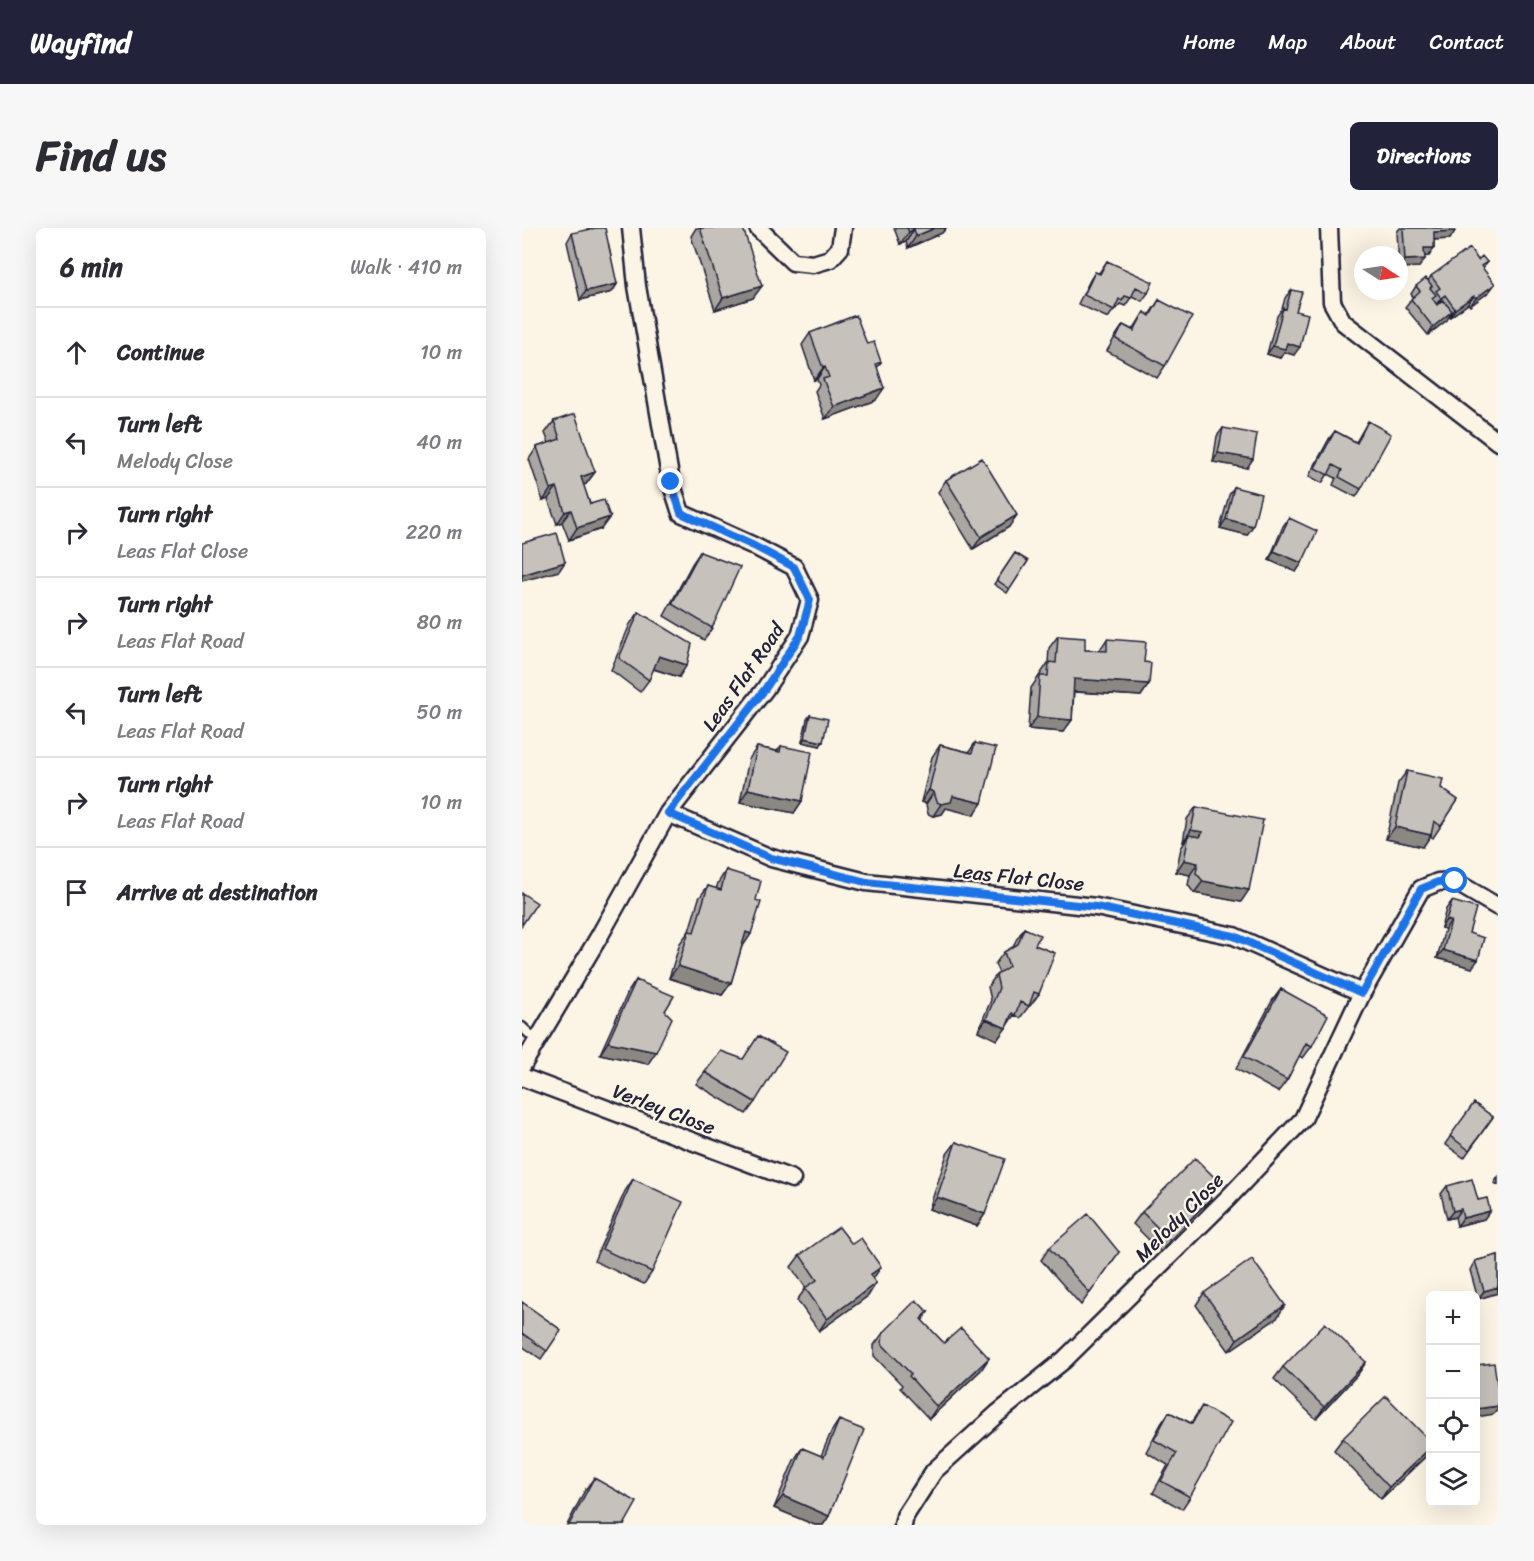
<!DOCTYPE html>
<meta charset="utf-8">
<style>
:root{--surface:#fff;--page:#f7f7f7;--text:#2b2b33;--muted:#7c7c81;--line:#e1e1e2;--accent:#22223b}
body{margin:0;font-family:Sriracha,sans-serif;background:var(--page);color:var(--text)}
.controls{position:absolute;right:18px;bottom:18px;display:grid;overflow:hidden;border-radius:9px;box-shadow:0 6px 24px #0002}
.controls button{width:54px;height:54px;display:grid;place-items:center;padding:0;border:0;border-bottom:2px solid var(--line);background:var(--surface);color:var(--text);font:30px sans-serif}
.compass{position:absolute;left:832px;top:18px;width:54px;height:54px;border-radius:50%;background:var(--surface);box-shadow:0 6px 24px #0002;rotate:102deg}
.stop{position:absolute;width:18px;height:18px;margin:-14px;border:4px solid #1a73e8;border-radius:50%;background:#fff}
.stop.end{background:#1a73e8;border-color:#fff;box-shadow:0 2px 6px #0008}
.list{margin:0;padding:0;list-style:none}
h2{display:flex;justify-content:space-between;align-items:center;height:78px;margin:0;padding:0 24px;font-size:26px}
h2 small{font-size:20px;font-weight:400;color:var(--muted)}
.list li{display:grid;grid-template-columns:39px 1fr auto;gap:18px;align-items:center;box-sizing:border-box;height:90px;padding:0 24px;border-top:2px solid var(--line)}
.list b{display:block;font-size:22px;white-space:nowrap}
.list p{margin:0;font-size:20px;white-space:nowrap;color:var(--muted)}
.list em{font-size:20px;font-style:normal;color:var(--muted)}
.icon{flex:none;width:33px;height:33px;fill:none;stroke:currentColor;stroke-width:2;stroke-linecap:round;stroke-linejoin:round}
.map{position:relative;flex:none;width:976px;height:1297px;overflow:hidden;border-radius:9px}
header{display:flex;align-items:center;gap:36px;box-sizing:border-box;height:84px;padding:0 30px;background:var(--accent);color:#fff}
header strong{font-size:28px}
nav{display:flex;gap:33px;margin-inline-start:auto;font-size:21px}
.intro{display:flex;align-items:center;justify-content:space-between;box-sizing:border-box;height:144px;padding:0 36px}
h1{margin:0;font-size:42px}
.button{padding:15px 27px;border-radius:9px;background:var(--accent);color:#fff;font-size:21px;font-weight:700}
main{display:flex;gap:36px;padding:0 36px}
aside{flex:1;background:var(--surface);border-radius:9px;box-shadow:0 6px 24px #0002}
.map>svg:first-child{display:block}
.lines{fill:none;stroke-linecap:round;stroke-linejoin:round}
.service-casing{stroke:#22223b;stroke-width:13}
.minor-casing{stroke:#22223b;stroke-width:21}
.service{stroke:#fcf5e5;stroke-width:8}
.minor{stroke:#fcf5e5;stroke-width:16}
.wall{fill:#aaa6a1;stroke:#22223b;stroke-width:1.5}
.shaded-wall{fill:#8b8783;stroke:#22223b;stroke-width:1.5}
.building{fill:#c6c1bb;stroke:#22223b;stroke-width:1.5}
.route{stroke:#1a73e8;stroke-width:8}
.labels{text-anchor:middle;stroke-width:4.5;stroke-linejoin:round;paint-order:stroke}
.street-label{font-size:20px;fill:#22223b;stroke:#fcf5e5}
</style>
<header>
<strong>Wayfind</strong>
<nav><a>Home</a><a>Map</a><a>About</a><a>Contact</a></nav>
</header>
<div class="intro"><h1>Find us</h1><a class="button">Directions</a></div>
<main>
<aside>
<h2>6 min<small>Walk · 410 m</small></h2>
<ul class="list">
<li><svg class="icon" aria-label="ahead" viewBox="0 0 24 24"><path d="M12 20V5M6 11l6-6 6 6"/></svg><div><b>Continue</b></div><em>10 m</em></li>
<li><svg class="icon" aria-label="left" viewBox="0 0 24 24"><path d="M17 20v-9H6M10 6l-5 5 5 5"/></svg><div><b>Turn left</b><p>Melody Close</p></div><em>40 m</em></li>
<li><svg class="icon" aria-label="right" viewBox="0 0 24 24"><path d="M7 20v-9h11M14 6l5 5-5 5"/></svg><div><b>Turn right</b><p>Leas Flat Close</p></div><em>220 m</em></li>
<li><svg class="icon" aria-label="right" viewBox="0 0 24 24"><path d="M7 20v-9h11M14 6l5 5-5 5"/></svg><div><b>Turn right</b><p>Leas Flat Road</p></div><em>80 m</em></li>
<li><svg class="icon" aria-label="left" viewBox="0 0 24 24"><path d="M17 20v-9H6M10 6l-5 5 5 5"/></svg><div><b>Turn left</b><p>Leas Flat Road</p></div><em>50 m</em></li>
<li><svg class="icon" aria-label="right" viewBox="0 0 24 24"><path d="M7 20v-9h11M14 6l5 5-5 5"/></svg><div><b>Turn right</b><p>Leas Flat Road</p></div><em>10 m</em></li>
<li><svg class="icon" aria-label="arrive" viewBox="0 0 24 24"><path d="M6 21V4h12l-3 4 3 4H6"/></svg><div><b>Arrive at destination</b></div></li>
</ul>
</aside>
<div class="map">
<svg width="976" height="1297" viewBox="0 0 976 1297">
<rect width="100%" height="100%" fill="#fcf5e5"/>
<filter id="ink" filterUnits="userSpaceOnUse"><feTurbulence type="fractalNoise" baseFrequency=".0167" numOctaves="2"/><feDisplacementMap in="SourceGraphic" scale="12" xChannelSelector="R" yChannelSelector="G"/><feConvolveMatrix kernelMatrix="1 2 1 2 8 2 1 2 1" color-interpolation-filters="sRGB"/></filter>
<g filter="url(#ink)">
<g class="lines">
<defs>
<path id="service" d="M0,799L15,813"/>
<path id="minor" d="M236,0L271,34L291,36L308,31L318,20L321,0
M807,0L810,74L821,94L976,214
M146,585L249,630L344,654L574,679L712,708L840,765
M0,838L78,707L146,585L243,461L278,408L288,372L272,339L232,318L159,285L149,254L115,58L109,0
M0,849L270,951
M381,1297L383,1288L412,1243L475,1186L542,1132L706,970L781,891L840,765L899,661L916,654L932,653L976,679"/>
</defs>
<use href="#service" class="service-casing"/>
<use href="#minor" class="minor-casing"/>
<use href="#service" class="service"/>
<use href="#minor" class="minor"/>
</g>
<path class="wall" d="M174,0H221L231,70L193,82L169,8Z
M372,0H424L420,5L386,20L384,14L378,16Z
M878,0H933L928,11L912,12V20L907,28H903L897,39L877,40L875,4Z
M50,5L95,56L90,64L58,72L45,14Z
M956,32L965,34L961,40L967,64L948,78L946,76L928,89L927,88L925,92L906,107L883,79L891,69L889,66L894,58L906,53L909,48Z
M585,33L626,65L620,73L610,68L603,78L598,76L594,81L593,80L586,90L556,76L568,52L573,44L577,45Z
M769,62L774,83L772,127L762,124L758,130L745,126L755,88L760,81L763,70Z
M637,72L643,138L635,150L585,123L593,109L601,97L611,102L622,84L627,87Z
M288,105L345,116L359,134L355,140L354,172L303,191L293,163L297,157L295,151L292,152L280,117Z
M32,193L73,244L64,256L61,257L68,276L79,301L47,312L40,294L35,296L26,271L21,273L7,231L15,219L27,215L23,205Z
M846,193L839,261L834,269L811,257L814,250L806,246L800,255L787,248L807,211L813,203L834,214Z
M701,200L725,240L691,234L695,208Z
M424,252L487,299L451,321L416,264Z
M712,259L725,307L698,300L707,267Z
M767,290L774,344L747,332L761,298Z
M178,324L190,400L182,412L142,388L170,336Z
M493,325L506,333L485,365L472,356Z
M117,384L157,449L131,441L127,452L118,464L89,442L108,396Z
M536,408L563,422L577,423L585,411L622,434L627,456L619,468L552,464L550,492L541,504L506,501L509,460L526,435L527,420Z
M288,487L298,518L280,514L285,491Z
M453,515L452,587L424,580L420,586L411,588L406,586L404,576L399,574L410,529L418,517L447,524Z
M259,518L280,573L272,585L218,574L227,531L235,519L255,523Z
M885,543L919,560L936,572L911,610L908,608L901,619L864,611L876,555Z
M674,579L719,674L672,665L666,657L668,647L654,644L659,620L663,614H661L665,591Z
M204,642L221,718H220L209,755L200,767L147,750L158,715L167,703L177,670L186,658L194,661L196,655Z
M930,673L947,705L950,740L915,730L923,701L919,700L924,681Z
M502,700L513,717L517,766L508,778H507L498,790L492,787L475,812L456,803L469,772L466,759L474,747L477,745L473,736L482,724L491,719L494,712Z
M114,752L126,836L78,826L106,764Z
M759,761L790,818L781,830L777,828L765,852L756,864L714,841L750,773Z
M183,844L233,874L224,886L174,856Z
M952,875L971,889L942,930L923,916Z
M434,914L463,986L455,998L407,981L425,926Z
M111,951L130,1044L122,1056L72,1033L103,963Z
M925,958L956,972L962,991L935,998L933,989L925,991L919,966Z
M687,964L685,966L681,982L639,1024L611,996L620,984Z
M527,1020L597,1024L559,1077L519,1032Z
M278,1027L354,1055L346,1068L297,1103L275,1072L284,1060L269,1039Z
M976,1027V1065L956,1071L948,1042L953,1033Z
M682,1065L755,1090L707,1123L674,1077Z
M0,1074L39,1102L19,1131L0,1118Z
M406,1084L400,1093L422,1115L467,1130L459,1142L407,1191L378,1160L380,1157L352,1128V1117L361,1105Z
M844,1134L836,1146L794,1191L752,1151L761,1139Z
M680,1178L668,1269L660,1281L631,1265L646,1237L624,1224L639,1196L647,1184L669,1195Z
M317,1192L307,1288L301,1297H293L252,1280L272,1232L280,1220L299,1228L309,1204Z
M821,1210L909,1214V1220L903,1229L859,1271L812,1222Z
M72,1250L102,1297H45L63,1262Z"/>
<path class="shaded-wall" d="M413,0H424L420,5L386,20L394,8Z
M392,1L384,14L378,16L387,4Z
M933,3L928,11L906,12L912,4Z
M902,20H912L907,28L896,29Z
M903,31L897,39L877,40L883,32Z
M95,56L90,64L58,72L64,63Z
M973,56L967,64L948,78L954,70Z
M240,58L231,70L193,82L201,70Z
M923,67L917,75L913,78L919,70Z
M952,68L946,76L928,89L933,81Z
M930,83L925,92L906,107L911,99Z
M765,115L778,119L772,127L762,124L758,130L745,126L751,118Z
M303,139L295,151L292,152L301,140Z
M362,160L354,172L303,191L312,179Z
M696,225L731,231L725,240L691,234Z
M73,244L64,256L50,261L59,249Z
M35,259L26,271L21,273L29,261Z
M49,282L40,294L35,296L43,284Z
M495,287L487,299L451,321L459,309Z
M88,289L79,301L47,312L55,300Z
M704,291L731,298L725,307L698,300Z
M752,323L780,335L774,344L747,332Z
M43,334L37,343L0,353V347Z
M137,428L165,437L157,449L129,440Z
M552,451L627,456L619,468L544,463Z
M515,489L550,492L541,504L506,501Z
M283,510L301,514L298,518L280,514Z
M226,561L280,573L272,585L218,574Z
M407,562L412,564L404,576L399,574Z
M431,568L460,575L452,587L424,580L420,586L411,588L419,576Z
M873,599L909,607L901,619L864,611Z
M669,602L681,604L673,616L667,607L663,614H661Z
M662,632L676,635L668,647L654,644Z
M681,653L727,662L719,674L672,665Z
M924,692L929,693L923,701L919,700Z
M224,704L229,706L221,718L215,716Z
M921,722L956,732L950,740L915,730Z
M156,738L209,755L200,767L147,750Z
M464,791L484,800L475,812L456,803Z
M86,814L134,824L126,836L78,826Z
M976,949V957L972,955Z
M695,952L687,964L675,976L683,964Z
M415,969L463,986L455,998L407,981Z
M689,970L681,982L639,1024L648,1012Z
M939,981L933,989L925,991L931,983Z
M968,983L962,991L935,998L941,990Z
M359,1039L351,1051L348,1047Z
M354,1055L346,1068L297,1103L305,1091Z
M976,1059V1065L956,1071L962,1063Z
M763,1077L755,1090L707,1123L715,1111Z
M467,1130L459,1142L407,1191L415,1179Z
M844,1134L836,1146L794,1191L802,1179Z
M976,1178V1181L972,1186L954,1189V1181Z
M909,1219L903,1229L859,1271L867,1259Z
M261,1268L307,1288L301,1297H293L252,1280Z"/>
<path class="building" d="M74,0H83L95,56L64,63L50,5Z
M178,0H221L240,58L201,70Z
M385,0H413L394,8L392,1L387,4Z
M881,0H933V3L912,4V20H902L903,31L883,32Z
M948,20L956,32L960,28L965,34L959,38L973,56L954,70L952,68L933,81L923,67L919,70L914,63L918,60L909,48Z
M585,33L631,54L626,65L614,59L609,70L603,68L600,73L597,71L592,82L562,67L573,44L578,46Z
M904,50L910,58L908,60L914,67L910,70L915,77L921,72L930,83L911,99L889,71L898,63L894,58Z
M769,62L780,64L774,83L786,86L778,119L765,115L763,121L751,118L761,80L764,81Z
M637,72L670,89L643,138L594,111L601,97L612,103L622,84L628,88Z
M334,87L345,116L352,114L359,134L354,136L362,160L312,179L301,151L307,149L303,139L301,140L288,105Z
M53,186L73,244L59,249L68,276L82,272L88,289L55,300L49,282L43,284L35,259L29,261L15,219L38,211L32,193Z
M846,193L869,206L839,261L817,249L820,242L811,237L806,247L793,240L813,203L835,215Z
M701,200L735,206L731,231L696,225Z
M460,230L495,287L459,309L424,252Z
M712,259L739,266L731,298L704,291Z
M767,290L795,303L780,335L752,323Z
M35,305L43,334L0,347V315Z
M178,324L218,339L190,400L150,376Z
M493,325L506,333L488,361L475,352Z
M117,384L170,416L165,437L137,428L127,452L97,430Z
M536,408L563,410V422L585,423V411L624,414L622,434L629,435L627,456L552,451L550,492L515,489L518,448H526L527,434L534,435Z
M288,487L306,491L301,514L283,510Z
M453,515L474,520L460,575L431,568L429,574L419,576L415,574L412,564L407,562L418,517L450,525Z
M259,518L290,524L280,573L226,561L235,519L258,524Z
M885,543L921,551L919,560L936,572L919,598L912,593L909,607L873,599Z
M674,579L741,592L727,662L681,653L674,645L676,635L662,632L667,607L678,609L681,604L669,602Z
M204,642L239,653L234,672L239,674L229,706L224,704L209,755L156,738L167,703L172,704L186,658L199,662Z
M0,665L15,675L0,697Z
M930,673L954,680L947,705L962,710L956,732L921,722L929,693L924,692Z
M502,700L518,707L513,717L533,725L517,766L512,764L507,778L498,774L493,787L490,785L484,800L464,791L477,760L474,747L487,738L482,724L496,716Z
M114,752L152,768L143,783L150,790L134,824L86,814Z
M759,761L806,787L790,818L784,815L765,852L722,829Z
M236,808L264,824L233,874L183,844L199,823L221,831Z
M952,875L971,889L947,922L928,908Z
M434,914L483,931L463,986L415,969Z
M673,930L695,952L683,964L689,970L648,1012L620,984Z
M111,951L161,974L130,1044L80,1021Z
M950,951L956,972L965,970L968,983L941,990L939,981L931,983L925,958Z
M566,986L597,1024L568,1065L527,1020Z
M317,999L330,1016L339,1010L359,1039L348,1047L354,1055L305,1091L283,1060L295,1052L278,1027Z
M976,1027V1059L962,1063L953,1033Z
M730,1031L763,1077L715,1111L682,1065Z
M394,1072L406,1084L399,1091L422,1115L439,1100L467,1130L415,1179L387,1148L389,1146L360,1116L361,1105Z
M0,1074L39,1102L25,1123L0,1105Z
M803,1095L844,1134L802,1179L761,1139Z
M972,1135L976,1162V1178L954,1181V1137Z
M864,1168L909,1214V1219L867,1259L821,1210Z
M680,1178L709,1194L668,1269L639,1253L655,1225L632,1212L647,1184L670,1196Z
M317,1192L342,1202L307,1288L261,1268L280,1220L302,1229Z
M72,1250L115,1274L102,1297H47Z"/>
</g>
<g class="lines" filter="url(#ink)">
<path class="route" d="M149,254L159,285L232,318L272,339L288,372L278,408L243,461L146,585L249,630L344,654L574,679L712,708L840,765L899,661L916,654L933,653"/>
</g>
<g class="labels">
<g class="street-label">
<text transform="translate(221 449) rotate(-55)" y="7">Leas Flat Road</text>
<text transform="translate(497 649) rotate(6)" y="7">Leas Flat Close</text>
<text transform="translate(142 881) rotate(21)" y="7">Verley Close</text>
<text transform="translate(657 989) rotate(-45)" y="7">Melody Close</text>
</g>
</g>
</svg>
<div class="controls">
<button>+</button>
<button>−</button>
<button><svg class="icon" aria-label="locate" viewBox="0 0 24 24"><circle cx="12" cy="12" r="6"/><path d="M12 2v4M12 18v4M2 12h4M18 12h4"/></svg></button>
<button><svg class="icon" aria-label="layers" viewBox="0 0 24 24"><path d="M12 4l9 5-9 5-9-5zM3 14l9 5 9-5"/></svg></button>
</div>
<svg class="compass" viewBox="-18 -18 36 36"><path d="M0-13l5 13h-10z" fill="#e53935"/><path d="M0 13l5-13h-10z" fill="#7c7c81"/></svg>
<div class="stop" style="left:933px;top:653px"></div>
<div class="stop end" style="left:149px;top:254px"></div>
</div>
</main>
